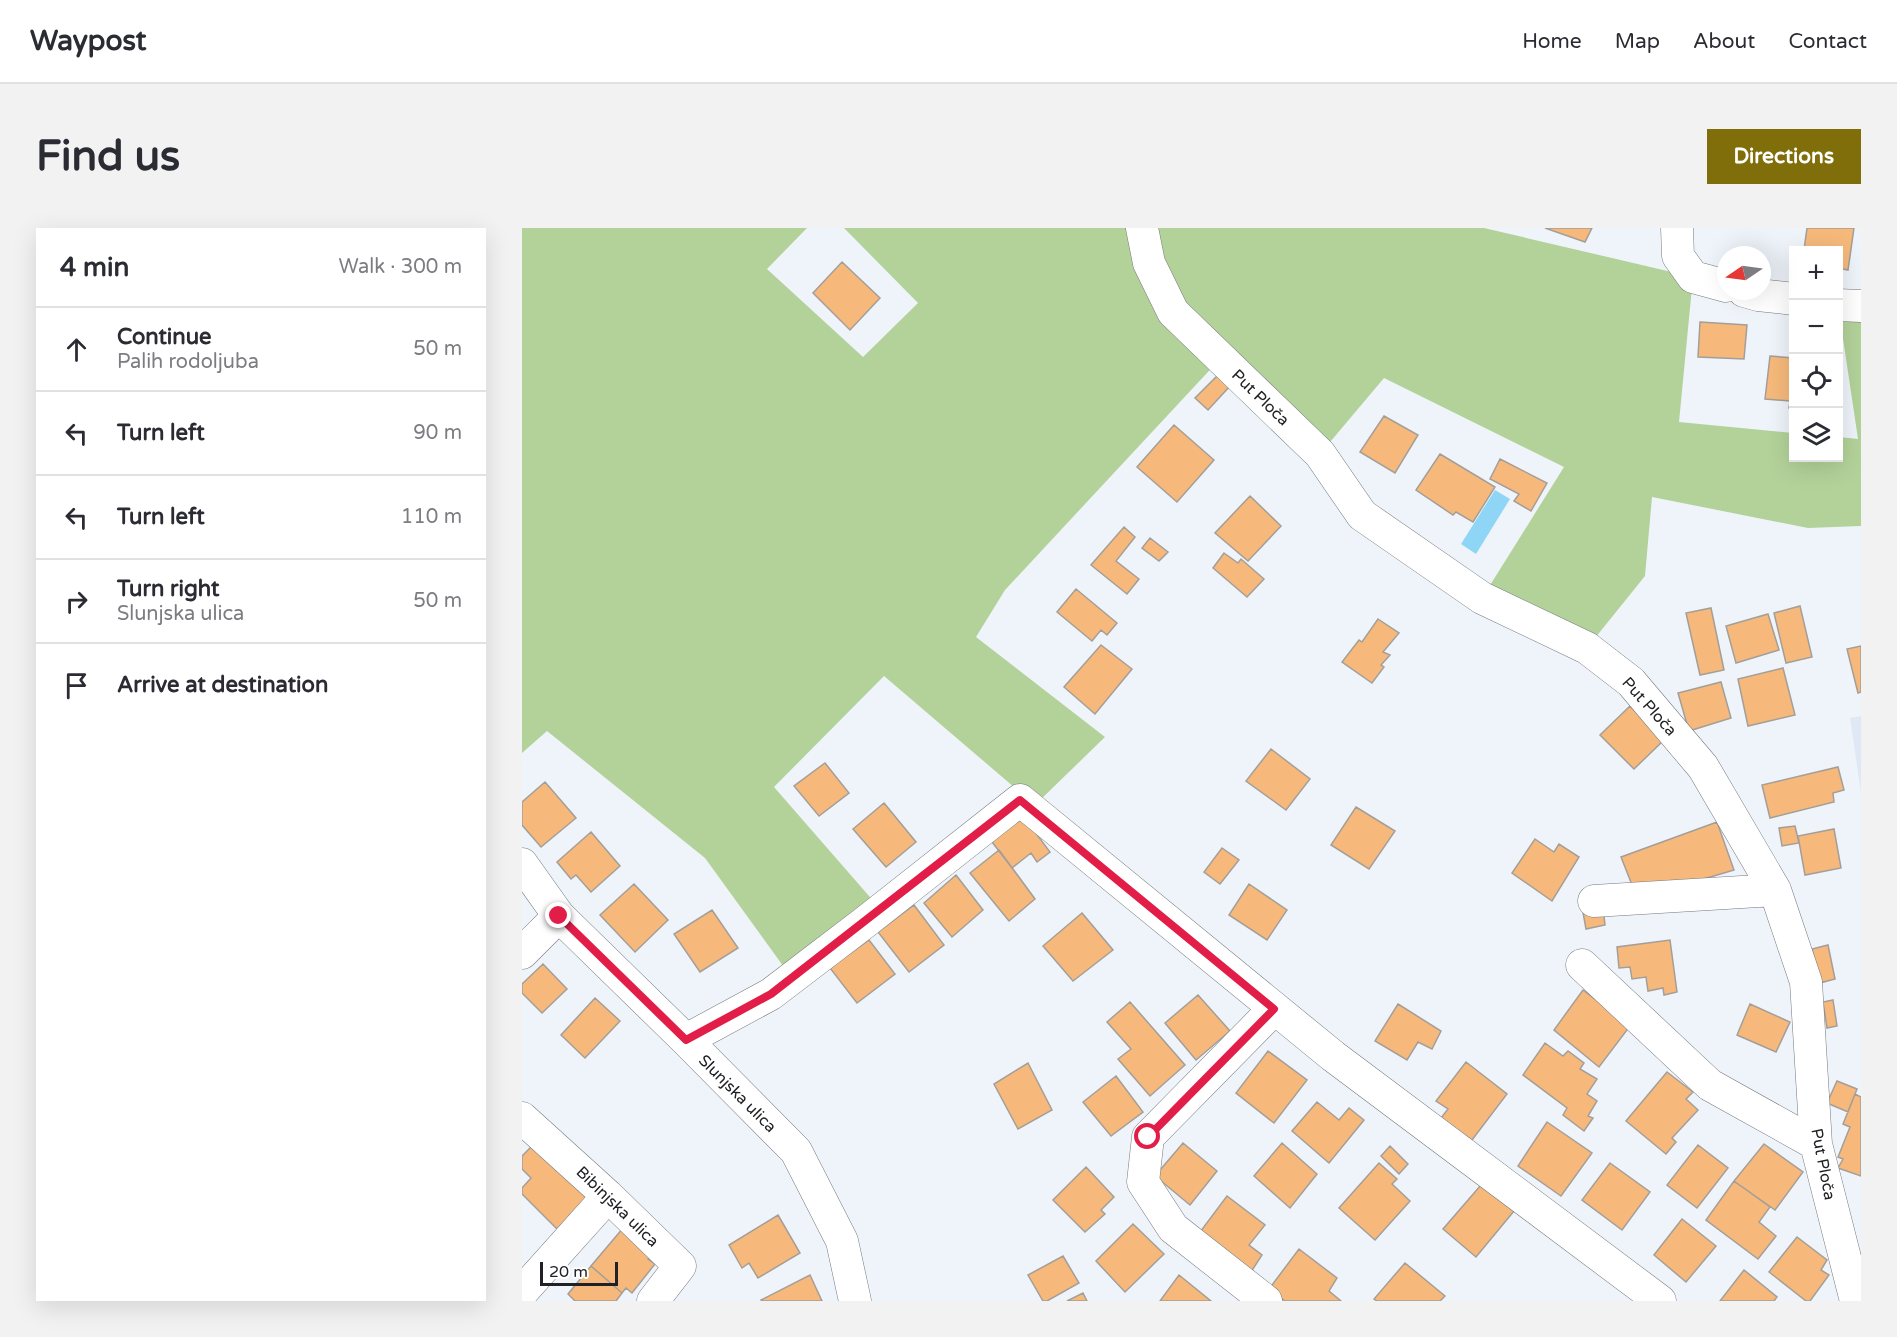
<!DOCTYPE html>
<meta charset="utf-8">
<style>
:root{--surface:#fff;--page:#f2f2f3;--text:#2b2b33;--muted:#7c7c81;--line:#e1e1e2;--accent:#7f6e0a}
body{margin:0;font-family:"Varela Round",sans-serif;background:var(--page);color:var(--text)}
.controls{position:absolute;right:18px;top:18px;display:grid;overflow:hidden;border-radius:0px;box-shadow:0 6px 24px #0002}
.controls button{width:54px;height:54px;display:grid;place-items:center;padding:0;border:0;border-bottom:2px solid var(--line);background:var(--surface);color:var(--text);font:30px sans-serif}
.compass{position:absolute;left:1195px;top:18px;width:54px;height:54px;border-radius:50%;background:var(--surface);box-shadow:0 6px 24px #0002;rotate:257deg}
.scale{position:absolute;left:18px;bottom:15px;width:78px;box-sizing:border-box;padding-left:6px;border:3px solid #202124;border-top:0;font-size:16px;line-height:21px;white-space:nowrap;color:#202124;-webkit-text-stroke:4px #fff;paint-order:stroke}
.stop{position:absolute;width:18px;height:18px;margin:-14px;border:4px solid #e11d48;border-radius:50%;background:#fff}
.stop.end{background:#e11d48;border-color:#fff;box-shadow:0 2px 6px #0008}
.list{margin:0;padding:0;list-style:none}
h2{display:flex;justify-content:space-between;align-items:center;height:78px;margin:0;padding:0 24px;font-size:26px}
h2 small{font-size:20px;font-weight:400;color:var(--muted)}
.list li{display:grid;grid-template-columns:39px 1fr auto;gap:18px;align-items:center;box-sizing:border-box;height:84px;padding:0 24px;border-top:2px solid var(--line)}
.list b{display:block;font-size:22px;white-space:nowrap}
.list p{margin:0;font-size:20px;white-space:nowrap;color:var(--muted)}
.list em{font-size:20px;font-style:normal;color:var(--muted)}
.icon{flex:none;width:33px;height:33px;fill:none;stroke:currentColor;stroke-width:2;stroke-linecap:round;stroke-linejoin:round}
.map{position:relative;flex:none;width:1339px;height:1073px;overflow:hidden;border-radius:0px}
header{display:flex;align-items:center;gap:36px;box-sizing:border-box;height:84px;padding:0 30px;background:var(--surface);border-bottom:2px solid var(--line)}
header strong{font-size:28px}
nav{display:flex;gap:33px;margin-inline-start:auto;font-size:21px}
.intro{display:flex;align-items:center;justify-content:space-between;box-sizing:border-box;height:144px;padding:0 36px}
h1{margin:0;font-size:42px}
.button{padding:15px 27px;border-radius:0px;background:var(--accent);color:#fff;font-size:21px;font-weight:700}
main{display:flex;gap:36px;padding:0 36px}
aside{flex:1;background:var(--surface);border-radius:0px;box-shadow:0 6px 24px #0002}
.map>svg:first-child{display:block}
.built{fill:#dfe9f6}
.green{fill:#b3d299}
.water{fill:#8fd5f6}
.building{fill:#f6b97b;stroke:#a49e98;stroke-width:1.5}
.lines{fill:none;stroke-linecap:round;stroke-linejoin:round}
.street-casing{stroke:#74797f;stroke-width:33}
.street{stroke:#fff;stroke-width:32}
.route{stroke:#e11d48;stroke-width:8}
.labels{text-anchor:middle;stroke-width:4.5;stroke-linejoin:round;paint-order:stroke}
.street-label{font-size:16px;fill:#202124;stroke:#fff}
</style>
<header>
<strong>Waypost</strong>
<nav><a>Home</a><a>Map</a><a>About</a><a>Contact</a></nav>
</header>
<div class="intro"><h1>Find us</h1><a class="button">Directions</a></div>
<main>
<aside>
<h2>4 min<small>Walk · 300 m</small></h2>
<ul class="list">
<li><svg class="icon" aria-label="ahead" viewBox="0 0 24 24"><path d="M12 20V5M6 11l6-6 6 6"/></svg><div><b>Continue</b><p>Palih rodoljuba</p></div><em>50 m</em></li>
<li><svg class="icon" aria-label="left" viewBox="0 0 24 24"><path d="M17 20v-9H6M10 6l-5 5 5 5"/></svg><div><b>Turn left</b></div><em>90 m</em></li>
<li><svg class="icon" aria-label="left" viewBox="0 0 24 24"><path d="M17 20v-9H6M10 6l-5 5 5 5"/></svg><div><b>Turn left</b></div><em>110 m</em></li>
<li><svg class="icon" aria-label="right" viewBox="0 0 24 24"><path d="M7 20v-9h11M14 6l5 5-5 5"/></svg><div><b>Turn right</b><p>Slunjska ulica</p></div><em>50 m</em></li>
<li><svg class="icon" aria-label="arrive" viewBox="0 0 24 24"><path d="M6 21V4h12l-3 4 3 4H6"/></svg><div><b>Arrive at destination</b></div></li>
</ul>
</aside>
<div class="map">
<svg width="1339" height="1073" viewBox="0 0 1339 1073">
<rect width="100%" height="100%" fill="#eff4fb"/>
<path class="built" d="M1339,488V565L1328,490Z"/>
<path class="green" d="M0,0H285L245,41L341,129L396,75L322,0H962L1171,49L1157,194L1271,205L1272,230H1316L1317,209L1336,211L1316,77L1339,78V298L1286,300L1130,269L1123,348L1065,420L960,370L1042,239L862,150L798,226L698,131L483,362L454,409L583,509L513,577L362,448L252,559L354,676L264,742L183,630L25,503L0,525Z"/>
<path class="water" d="M973,262L988,271L954,326L939,316Z"/>
<path class="building" d="M1023,0H1070L1063,14Z
M1285,0H1332L1326,42L1316,40V22H1282Z
M320,34L358,70L328,102L291,65Z
M1178,94L1225,97L1222,131L1176,129Z
M1248,128L1272,130V180H1267L1268,173L1243,171Z
M695,148L708,158L686,182L673,170Z
M862,188L896,207L873,245L838,224Z
M652,197L692,232L655,274L615,239Z
M918,226L973,259L951,294L934,284L931,287L894,262Z
M978,231L1025,255L1009,283L992,273L997,266L968,251Z
M728,268L759,298L726,333L693,305Z
M602,299L613,309L594,333L617,351L605,366L569,337Z
M628,310L646,324L637,333L620,320Z
M702,325L716,335L719,331L742,351L725,369L691,340Z
M554,361L595,395L585,407L579,402L570,413L535,384Z
M1278,378L1290,429L1264,435L1252,385Z
M1189,380L1202,442L1178,447L1164,385Z
M1246,386L1257,422L1214,435L1204,398Z
M856,391L877,405L861,424L868,427L859,437L862,439L850,455L820,434L837,412L840,414Z
M579,417L610,441L573,486L542,459Z
M1339,418V464L1336,465L1325,421Z
M1261,440L1273,487L1226,498L1216,451Z
M1199,454L1209,490L1167,503L1156,465Z
M1108,478L1142,512L1112,541L1078,507Z
M749,521L788,551L764,582L724,553Z
M303,535L327,565L297,588L272,558Z
M1316,539L1322,562L1311,565L1312,574L1248,590L1240,557Z
M23,554L54,590L19,619L0,597V574Z
M362,575L394,614L364,639L331,601Z
M834,579L873,603L847,641L809,617Z
M498,584L528,624L515,634L509,625L490,640L467,610Z
M1195,594L1212,642L1135,665L1114,667L1099,629Z
M1273,598L1277,615L1260,618L1257,600Z
M1312,601L1319,640L1283,647L1276,608Z
M69,604L98,638L69,664L54,647L49,651L35,634Z
M1013,611L1032,624L1037,616L1057,629L1030,673L990,645Z
M700,620L717,632L698,656L682,644Z
M477,622L513,671L487,693L448,645Z
M434,647L461,682L430,709L402,675Z
M112,656L146,692L113,724L78,687Z
M727,656L765,682L745,712L707,687Z
M392,677L422,717L387,744L356,704Z
M1060,679H1081L1083,697L1064,701Z
M190,682L216,720L178,744L152,706Z
M560,685L591,722L551,753L521,718Z
M347,712L373,746L335,775L308,740Z
M1148,712L1155,764L1142,767L1141,760L1126,763L1124,749L1110,751L1108,739L1097,740L1095,719Z
M1306,717L1313,751L1298,755L1290,721Z
M21,736L45,761L20,785L0,765V756Z
M1061,762L1108,798L1077,839L1032,802Z
M676,767L708,803L674,832L643,795Z
M73,770L98,793L63,830L39,807Z
M1311,772L1315,798L1305,800L1301,774Z
M608,774L663,837L628,868L596,831L609,821L585,794Z
M876,776L919,803L910,821L896,814L885,832L853,813Z
M1228,776L1268,794L1254,824L1215,807Z
M1023,815L1041,828L1046,823L1062,835L1058,841L1075,851L1065,866L1075,873L1066,888L1071,890L1062,903L1041,887L1045,880L1001,847Z
M746,823L785,852L752,895L714,865Z
M944,834L985,866L950,912L919,890L926,881L914,873Z
M506,835L530,882L496,901L472,856Z
M1145,844L1171,864L1164,871L1176,882L1150,910L1154,914L1144,926L1104,893Z
M594,848L621,884L589,908L561,874Z
M1315,853L1335,861L1326,884L1305,875Z
M1333,866L1339,869V948L1316,940L1321,931L1316,929L1328,899L1321,896Z
M795,874L817,892L827,880L842,892L807,935L770,903Z
M1025,894L1070,925L1039,968L996,938Z
M661,915L695,943L668,977L633,948Z
M760,915L795,946L768,980L732,948Z
M12,916L66,969L35,1001L0,966V960L9,950L0,941V928Z
M1242,916L1281,944L1253,982L1212,953Z
M1176,917L1206,940L1175,980L1145,957Z
M868,918L886,936L877,946L859,928Z
M857,935L875,951L870,956L888,973L853,1012L817,980Z
M1088,935L1128,964L1100,1002L1060,972Z
M564,939L592,969L579,982L583,986L563,1004L531,972Z
M1212,953L1248,979L1237,994L1254,1008L1236,1031L1184,992Z
M959,957L992,983L954,1029L921,1001Z
M705,968L743,997L727,1017L740,1027L727,1047L675,1008Z
M256,987L278,1025L236,1050L227,1035L220,1040L207,1017Z
M1160,991L1194,1018L1164,1054L1132,1027Z
M611,996L642,1026L603,1064L574,1033Z
M101,1000L130,1026L126,1031L133,1036L110,1065L104,1060L100,1065L69,1038Z
M1275,1009L1305,1032L1299,1042L1307,1047L1288,1073H1284L1247,1044Z
M777,1021L815,1050L807,1063L819,1073H763L747,1061Z
M541,1028L557,1055L525,1073H521L506,1047Z
M883,1035L923,1068L918,1073H855L852,1071Z
M69,1038L100,1065L94,1073H53L46,1066Z
M1222,1042L1255,1069L1252,1073H1198Z
M288,1047L300,1073H240L239,1072Z
M657,1047L689,1073H638Z
M561,1065L565,1073H545Z"/>
<g class="lines">
<defs>
<path id="street" d="M620,0L627,35L651,84L798,226L840,287L960,370L1065,420L1109,454L1181,539L1253,662L1284,754L1294,916L1334,1073
M1155,0L1156,28L1171,49L1204,58
M1222,63L1236,67L1272,71
M1316,77L1339,78
M0,636L37,688L164,812L274,923L320,1013L333,1073
M1072,673L1253,662
M0,725L37,688
M1060,737L1188,857L1294,916
M164,812L249,766L342,695L498,572L811,828L1138,1073
M0,890L86,968L158,1038L131,1073
M0,1064L86,968
M744,1073L651,1000L621,954L626,909L752,781"/>
</defs>
<use href="#street" class="street-casing"/>
<use href="#street" class="street"/>
</g>
<g class="lines">
<path class="route" d="M37,688L164,812L249,766L498,572L752,781L626,909"/>
</g>
<g class="labels">
<g class="street-label">
<text transform="translate(739 169) rotate(44)" y="6">Put Ploča</text>
<text transform="translate(1128 478) rotate(48)" y="6">Put Ploča</text>
<text transform="translate(216 865) rotate(45)" y="6">Slunjska ulica</text>
<text transform="translate(1302 936) rotate(79)" y="6">Put Ploča</text>
<text transform="translate(96 978) rotate(44)" y="6">Bibinjska ulica</text>
</g>
</g>
</svg>
<div class="controls">
<button>+</button>
<button>−</button>
<button><svg class="icon" aria-label="locate" viewBox="0 0 24 24"><circle cx="12" cy="12" r="6"/><path d="M12 2v4M12 18v4M2 12h4M18 12h4"/></svg></button>
<button><svg class="icon" aria-label="layers" viewBox="0 0 24 24"><path d="M12 4l9 5-9 5-9-5zM3 14l9 5 9-5"/></svg></button>
</div>
<svg class="compass" viewBox="-18 -18 36 36"><path d="M0-13l5 13h-10z" fill="#e53935"/><path d="M0 13l5-13h-10z" fill="#7c7c81"/></svg>
<div class="scale">20 m</div>
<div class="stop" style="left:626px;top:909px"></div>
<div class="stop end" style="left:37px;top:688px"></div>
</div>
</main>
